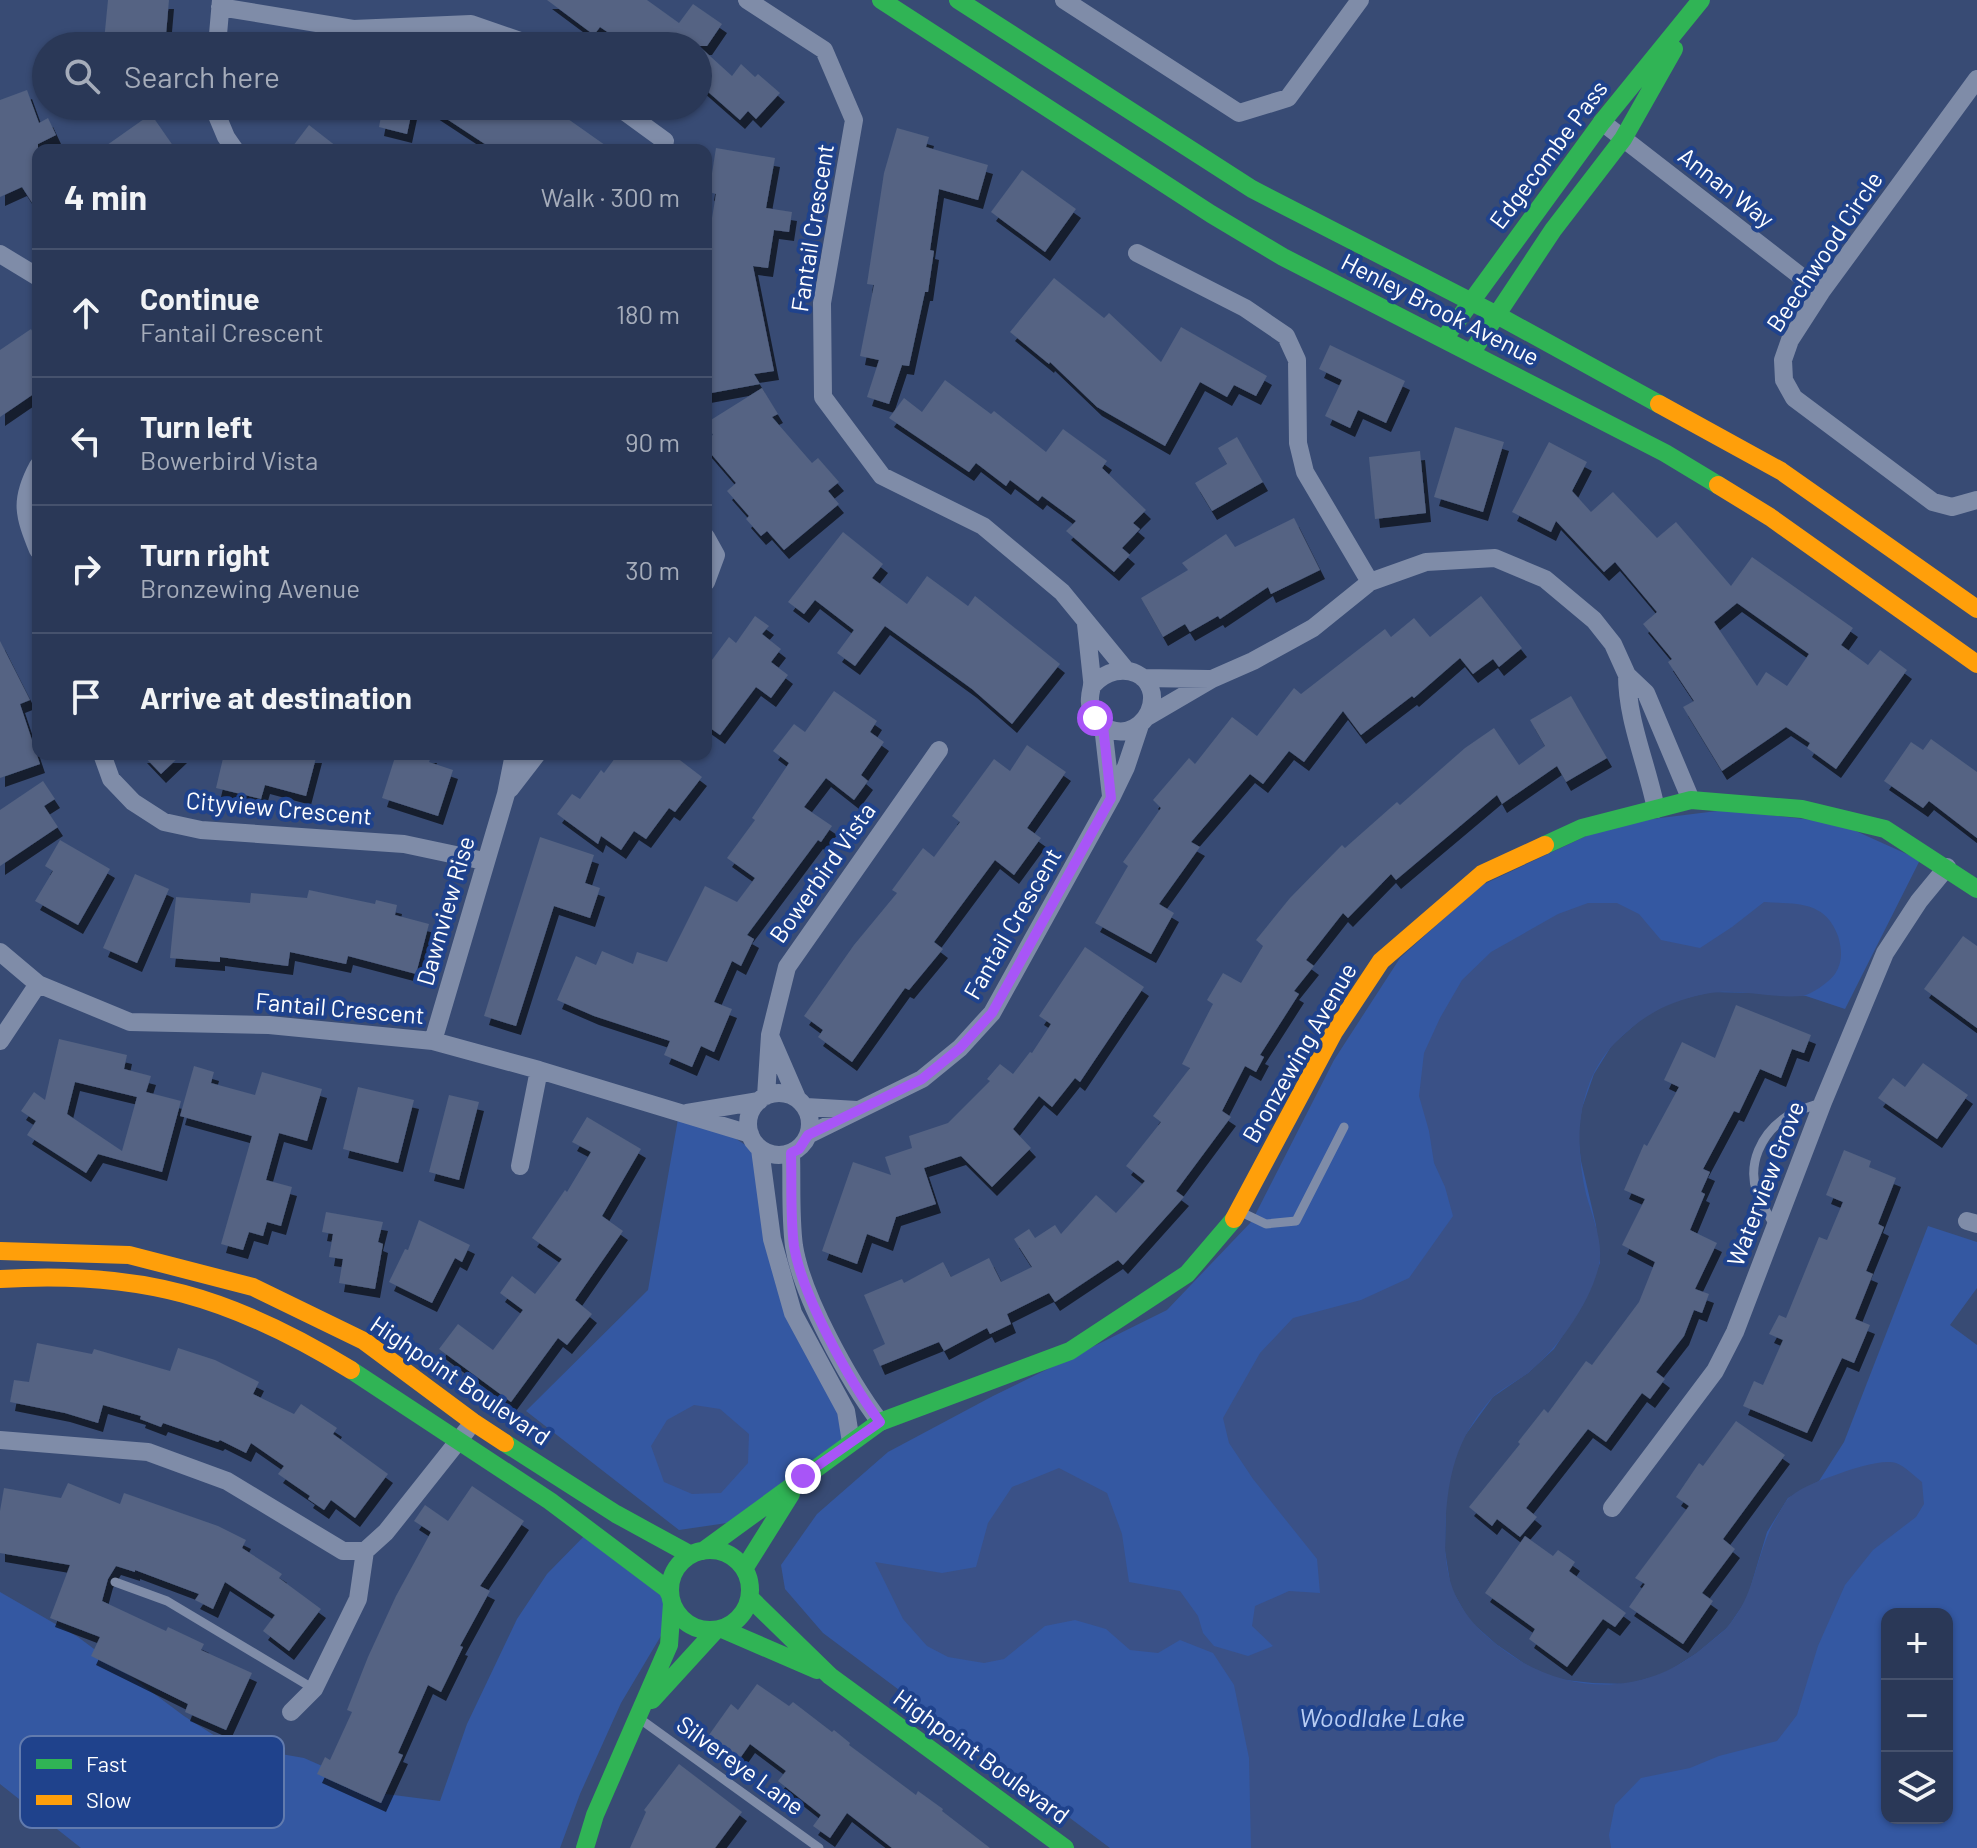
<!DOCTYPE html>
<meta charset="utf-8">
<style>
:root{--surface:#2a3857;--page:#323f5d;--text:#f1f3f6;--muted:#a5acba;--line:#46526d}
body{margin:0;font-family:Barlow,sans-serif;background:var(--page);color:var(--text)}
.controls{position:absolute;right:24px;bottom:24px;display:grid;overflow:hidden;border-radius:16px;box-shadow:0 2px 6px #0004}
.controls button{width:72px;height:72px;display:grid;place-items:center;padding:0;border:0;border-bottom:2px solid var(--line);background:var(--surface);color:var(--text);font:40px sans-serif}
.stop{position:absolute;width:24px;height:24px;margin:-18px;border:6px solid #a855f7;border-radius:50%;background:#fff}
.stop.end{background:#a855f7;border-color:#fff;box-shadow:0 2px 8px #0008}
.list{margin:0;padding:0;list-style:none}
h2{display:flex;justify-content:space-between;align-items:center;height:104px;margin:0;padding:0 32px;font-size:34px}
h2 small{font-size:26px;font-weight:400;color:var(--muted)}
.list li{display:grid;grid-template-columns:52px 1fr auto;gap:24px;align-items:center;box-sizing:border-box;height:128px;padding:0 32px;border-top:2px solid var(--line)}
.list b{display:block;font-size:30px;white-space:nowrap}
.list p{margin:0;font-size:26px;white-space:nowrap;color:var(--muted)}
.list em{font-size:26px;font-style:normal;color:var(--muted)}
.icon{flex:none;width:44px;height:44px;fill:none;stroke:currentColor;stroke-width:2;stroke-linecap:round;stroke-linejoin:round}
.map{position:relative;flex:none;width:1977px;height:1848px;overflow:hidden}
.search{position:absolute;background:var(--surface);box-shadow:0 2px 6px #0004;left:32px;top:32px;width:680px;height:88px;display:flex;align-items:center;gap:20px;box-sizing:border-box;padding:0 28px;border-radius:44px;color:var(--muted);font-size:30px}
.panel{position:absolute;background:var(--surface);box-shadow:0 2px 6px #0004;left:32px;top:144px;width:680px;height:616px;border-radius:16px}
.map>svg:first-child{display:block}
.green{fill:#3458a2;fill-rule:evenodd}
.water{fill:#3a5187}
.building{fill:#546383;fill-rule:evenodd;filter:url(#shadow)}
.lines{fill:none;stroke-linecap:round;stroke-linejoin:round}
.lane{stroke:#7f8ca8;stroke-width:9}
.street{stroke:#7f8ca8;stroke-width:18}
.fast{stroke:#30b455;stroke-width:18}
.slow{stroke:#ff9f0a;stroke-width:18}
.route{stroke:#a855f7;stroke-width:10}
.labels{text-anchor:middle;stroke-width:8;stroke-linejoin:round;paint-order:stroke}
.street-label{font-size:24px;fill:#fff;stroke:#1f428c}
.water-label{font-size:26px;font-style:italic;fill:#b8ccf3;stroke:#1f428c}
.key{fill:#1f428c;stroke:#627bae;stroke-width:2}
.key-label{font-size:22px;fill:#fff}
</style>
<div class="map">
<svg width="1977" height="1848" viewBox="0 0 1977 1848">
<defs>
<filter id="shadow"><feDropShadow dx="5" dy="9" stdDeviation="0" flood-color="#0009"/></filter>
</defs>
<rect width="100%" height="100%" fill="#384b74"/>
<path class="green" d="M1725,810L1838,823L1920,860L1845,1009L1806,996L1759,993L1710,992L1675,1001L1648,1013L1612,1045L1594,1074L1582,1108L1578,1134L1581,1161L1596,1225L1600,1263L1582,1306L1554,1349L1528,1373L1493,1397L1461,1441L1451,1469L1446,1500L1445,1551L1451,1588L1469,1620L1496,1644L1528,1666L1557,1679L1593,1683L1627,1684L1664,1674L1697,1653L1728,1627L1747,1599L1767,1532L1788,1498L1819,1481L1844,1442L1928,1226L1977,1242V1288L1950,1325L1977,1345V1848H1110L823,1633L785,1589L781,1565L817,1514L888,1452L993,1396L1167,1310L1252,1221L1334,1060L1400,958L1480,886L1612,824ZM1887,1614H1947V1818H1887Z
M678,1119L727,1133L750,1148L762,1169L768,1235L847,1430L839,1449L727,1523L679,1530L526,1411L648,1290Z
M591,1529L660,1580L668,1624L621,1703L580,1794L560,1848H81L0,1784V1592L78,1637L184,1716L229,1745L304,1758L386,1794L440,1801L467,1724L517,1619L547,1574Z"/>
<path class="water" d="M1764,902C1796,904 1825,900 1838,936C1842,949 1843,962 1835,974C1829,982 1811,995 1802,996C1770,999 1737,987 1705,994C1669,1001 1641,1016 1615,1043C1576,1083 1574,1143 1586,1194C1592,1216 1604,1243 1599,1265C1591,1302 1558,1348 1529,1372C1517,1382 1501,1388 1490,1400C1454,1442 1447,1480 1445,1534C1444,1580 1456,1610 1491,1640C1554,1694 1638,1702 1704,1647C1712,1640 1722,1634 1728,1626C1756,1595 1756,1551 1777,1517C1781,1510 1785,1501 1790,1497C1804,1485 1825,1479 1841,1473C1855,1468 1882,1459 1896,1463C1905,1466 1915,1477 1922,1482L1924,1504L1916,1517L1873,1550L1845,1585L1818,1646L1797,1715L1777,1741L1719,1756L1690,1768L1641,1778L1615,1805L1609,1835L1611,1848H1251L1249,1758L1234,1685L1213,1653L1180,1640L1158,1653L1130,1650L1106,1629L1075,1620L1045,1626L1004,1659L984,1663L948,1657L927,1646L903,1619L875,1562L942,1573L976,1567L988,1523L1012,1487L1059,1468L1107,1493L1122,1534L1129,1582L1180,1591L1198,1616L1203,1633L1214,1646L1248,1656L1273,1646L1252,1626L1255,1606L1289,1591L1320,1593L1317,1559L1253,1479L1229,1443L1223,1418L1260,1353L1293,1318L1361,1300L1409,1278L1453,1216L1445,1187L1434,1163L1429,1131L1419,1096L1424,1053L1440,1018L1462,980L1491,952L1558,914L1588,903H1617L1639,914L1661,940L1700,948L1732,927Z
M694,1405L720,1409L749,1434L748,1463L721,1493L692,1494L664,1482L651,1446L667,1420Z"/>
<path class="building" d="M108,0H169L165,46L104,41Z
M547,0H647L679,23L693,4L722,24L707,46H699L732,76L741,64L755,77L758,74L780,93L756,119L748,111L740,120L698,83V46H628L600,27L594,35Z
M27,90L39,123L48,118L56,135L38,144V212L22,187L0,197V100Z
M383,106H413L407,134L379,127Z
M427,106H566L561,114L612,150H494Z
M151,114L176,150H100Z
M309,125L341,150H290Z
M897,128L929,137L926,147L988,165L978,200L939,189L930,250L934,251L928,292H925L909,366L902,365L889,404L867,397L879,360L860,356L874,285L867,284L884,173Z
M716,148L775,158L766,208L792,212L789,232L774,230L768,268L753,266L774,371L754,374L760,384L706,394V310L710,309L706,287V254L716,194L709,192Z
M1022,170L1076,209L1045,252L991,212Z
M1054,278L1104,318L1109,313L1161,362L1181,327L1267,376L1256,396L1234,385L1227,397L1200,382L1165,446L1097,407L1050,362L1049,364L1010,332Z
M31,329L38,340V391L0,417V350Z
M1330,345L1405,381L1386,423L1358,410L1350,428L1325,416L1342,380L1319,369Z
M945,380L991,414L994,411L1046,452L1063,429L1107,461L1102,468L1146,510L1133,523L1140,529L1122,548L1130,555L1114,572L1066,531L1076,521L1042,496L1038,501L1010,480L1006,486L976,463L969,472L889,418L904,398L922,412Z
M762,388L778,414L772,417L812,463L818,458L839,482L828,491L839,504L784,550L767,531L761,536L746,519L749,516L727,491L736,483L706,448V439L713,435L706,423Z
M1455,427L1504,442L1483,512L1434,497Z
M1237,437L1263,482L1212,511L1195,483L1227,464L1218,448Z
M1549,442L1587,462L1572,491L1591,512L1613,492L1657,538L1676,522L1731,586L1752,557L1853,628L1841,645L1868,665L1880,650L1907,670L1836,769L1807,748L1810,743L1786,727L1722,771L1683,707L1694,701L1668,662L1672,659L1643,624L1657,612L1615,562L1604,572L1556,521L1551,532L1512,512ZM1737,603L1809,654L1787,686L1766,672L1757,686L1714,622Z
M1420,451L1426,513L1375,519L1369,457Z
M1294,518L1320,570L1271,594L1268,587L1220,619L1218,616L1190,632L1185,624L1163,637L1141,598L1188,570L1182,563L1226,534L1235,547Z
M843,532L883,564L872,578L907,604L927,576L968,606L975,596L1060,664L1012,724L972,689L885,626L855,666L837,653L854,630L815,600L804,614L788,602Z
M1481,596L1522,648L1499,667L1493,659L1473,674L1460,658L1414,698L1412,696L1361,735L1343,711L1304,762L1289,751L1263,784L1250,774L1191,842L1200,847L1159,904L1174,913L1151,954L1095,923L1128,866L1123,862L1161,808L1153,800L1189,758L1195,764L1232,717L1257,736L1294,688L1301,694L1385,629L1391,637L1414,618L1430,637Z
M755,616L769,626L762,634L781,649L771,662L788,675L771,698L756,687L720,735L706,725V668L729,637L736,643Z
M0,641L30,700L20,704L40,764L0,778Z
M834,691L877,721L870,732L884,742L861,775L868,781L854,800L826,778L804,807L832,826L821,842L818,840L747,935L754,939L741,966L732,961L714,1002L732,1009L714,1052L701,1046L692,1067L664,1055L670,1041L594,1016L557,1000L576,956L596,965L602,951L633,964L637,952L667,962L705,886L737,902L755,878L727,858L755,820L752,818L789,763L773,751L794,724L805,732Z
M1571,696L1607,758L1566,782L1557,766L1502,804L1497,795L1396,880L1391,874L1348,918L1343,913L1306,960L1314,966L1294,991L1299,994L1260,1055L1264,1057L1256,1072L1245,1066L1222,1111L1231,1117L1176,1191L1184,1197L1123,1265L1118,1260L1055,1302L1049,1293L1007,1314L1011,1324L990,1334L987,1328L944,1351L939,1342L880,1366L873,1350L885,1344L864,1295L902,1279L904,1283L943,1262L951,1277L989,1258L1001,1282L1032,1267L1014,1239L1029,1229L1035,1238L1055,1225L1061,1234L1096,1195L1116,1213L1145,1181L1126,1166L1161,1122L1153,1116L1190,1068L1182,1064L1213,1004L1207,1000L1223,973L1241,983L1263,946L1256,940L1290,898L1342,845L1345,848L1397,802L1400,805L1465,748L1494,728L1519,765L1545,746L1530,720Z
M1931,739L1977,772V838L1929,801L1923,808L1884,781L1911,742L1923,750Z
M1027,745L1066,772L1027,828L1041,838L1014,875L995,860L934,942L943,949L909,990L905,988L852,1062L818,1037L823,1030L804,1016L854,945L897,893L892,890L923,848L934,857L960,822L952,816L994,759L1010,771Z
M142,754H182L161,774Z
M224,754H317L306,796L265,785L261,799L216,788Z
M396,754H432L429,762L453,770L438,816L382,798Z
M618,754H672L702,777L675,812L669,808L646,839L634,831L621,850L601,836L598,844L557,814L572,794L580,799L601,770L604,773Z
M43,781L55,799L44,806L58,827L0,866V810Z
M540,837L594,855L585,883L600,888L590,918L554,906L516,1026L484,1016Z
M60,840L110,869L78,925L35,901L53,871L45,866Z
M135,874L169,889L137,963L103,948Z
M309,890L375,904L376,900L397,905L395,915L429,924L416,974L348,956L346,964L290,952L288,966L220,957V962L170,958L176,897L250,903L251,893L307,898Z
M1963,936L1977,946V1028L1924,989Z
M1085,947L1144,987L1080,1082L1075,1078L1052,1107L1039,1096L1013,1129L1031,1148L992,1187L961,1156L924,1168L936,1204L896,1217L888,1242L867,1234L857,1264L822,1251L853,1162L891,1175L885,1157L912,1148L909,1136L948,1123L990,1081L987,1079L1000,1064L1013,1074L1030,1052L1032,1053L1051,1024L1039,1016Z
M1736,1005L1811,1035L1804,1053L1792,1049L1781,1078L1760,1069L1739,1113L1734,1111L1703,1169L1710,1172L1701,1192L1705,1194L1690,1230L1717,1243L1695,1289L1709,1294L1702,1313L1694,1310L1684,1336L1656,1372L1665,1379L1650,1399L1642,1393L1606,1442L1588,1429L1526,1508L1537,1517L1520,1537L1497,1519L1492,1526L1469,1507L1520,1444L1518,1442L1544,1409L1548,1413L1586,1361L1592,1365L1639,1302L1655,1262L1622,1245L1645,1199L1624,1190L1644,1144L1647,1146L1679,1087L1664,1080L1682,1042L1715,1058Z
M59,1039L127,1055L124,1069L151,1076L146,1092L181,1101L162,1172L98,1154L86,1173L27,1135L36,1121L21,1111L34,1092L45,1100ZM75,1082L137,1097L122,1151L67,1114Z
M1923,1063L1968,1095L1937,1139L1878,1098L1893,1078L1905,1087Z
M194,1066L214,1072L211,1083L255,1095L262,1072L322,1089L307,1141L279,1133L266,1180L292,1187L281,1226L267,1222L263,1236L249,1232L243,1250L221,1244L252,1136L180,1116Z
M358,1087L414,1100L398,1163L343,1149Z
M449,1095L479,1102L459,1180L429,1172Z
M587,1117L641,1149L602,1216L623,1231L575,1300L592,1314L567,1345L558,1338L511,1402L439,1349L458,1324L493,1350L523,1310L500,1293L512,1276L535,1294L562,1259L532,1238L565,1190L567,1192L591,1152L572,1142Z
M1844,1150L1871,1161L1869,1167L1896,1178L1878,1224L1884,1227L1866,1271L1873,1274L1855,1319L1870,1325L1854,1363L1842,1358L1807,1433L1743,1406L1754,1381L1763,1385L1783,1340L1769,1334L1779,1315L1786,1318L1819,1237L1827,1240L1843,1202L1826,1195Z
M326,1212L383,1222L378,1242L383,1244L375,1289L339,1283L343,1259L329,1257L333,1234L322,1232Z
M419,1220L470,1245L462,1262L455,1258L432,1303L389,1282L405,1249L408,1250Z
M37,1343L92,1354L94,1349L170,1371L178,1348L215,1360L259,1382L253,1394L294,1414L301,1404L337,1428L333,1434L388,1474L355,1518L331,1500L324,1510L308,1499L310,1496L278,1474L284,1466L251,1443L246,1453L220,1440L218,1442L163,1423L161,1427L140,1419L141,1416L103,1405L98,1423L65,1413L10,1402L14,1380L29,1382Z
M1736,1421L1785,1455L1723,1539L1735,1549L1702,1593L1713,1601L1683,1644L1629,1607L1645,1584L1635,1578L1689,1506L1676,1497L1699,1463L1703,1466Z
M68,1483L120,1504L124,1493L218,1526L246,1540L242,1548L282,1574L279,1578L321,1609L289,1651L263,1631L275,1615L225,1582L213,1609L195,1600L199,1594L135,1570V1572L116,1566L108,1579L102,1601L166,1631L168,1627L204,1644L201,1650L252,1673L226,1730L185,1712L188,1704L91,1656L100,1637L50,1618L70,1565L0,1553V1511L4,1488L61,1498Z
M472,1486L524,1521L480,1586L490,1591L460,1646L463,1647L441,1692L428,1685L398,1753L403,1755L381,1803L317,1774L325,1757L330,1760L352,1712L347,1710L368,1657L396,1596L431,1532L414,1521L425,1505L448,1521Z
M1525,1536L1553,1556L1558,1550L1575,1562L1569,1571L1626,1613L1615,1627L1603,1619L1567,1667L1529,1639L1535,1629L1485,1593Z
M757,1684L789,1706L793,1702L832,1732L834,1730L850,1743L849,1745L916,1795L918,1791L943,1809L942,1811L990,1848H892L847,1813L830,1838L813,1826L821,1815L778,1781L786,1771L750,1744L736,1764L704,1742L731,1704L738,1710Z
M679,1764L742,1812L715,1848H630L646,1812L644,1810Z"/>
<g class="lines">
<path class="lane" d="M1243,1213L1266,1224L1296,1221L1344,1127
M1775,1227C1769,1216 1762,1205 1757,1193C1747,1164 1761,1134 1786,1117C1796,1110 1810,1107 1821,1103
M115,1582L167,1601L314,1689
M640,1719L819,1848"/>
<path class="street" d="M747,0L824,50L854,120L822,303L823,397L882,476L983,526L1062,592L1126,670
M1064,0L1239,113L1288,98L1360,0
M220,7L353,29L471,24L535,46
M217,46L221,0
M1977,79L1821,292L1790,340L1783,360L1784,380L1794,398L1933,502L1952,507L1977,500
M213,106L226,137L235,150
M617,106L665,141
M1602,122L1821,292
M1137,253L1245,308L1286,336L1297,360L1298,443L1305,472L1370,582
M0,254L38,277
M38,466C19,501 24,515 38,550
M706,537L716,555L706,582
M1086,624C1088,642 1090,661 1092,680C1093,687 1090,691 1090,698C1088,718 1106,734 1126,731C1136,729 1145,721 1149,712C1164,676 1120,655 1093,685
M1627,675C1627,720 1647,764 1656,809
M1143,678L1209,679
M1147,717L1212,679L1253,661L1313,628L1370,582L1426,562L1495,558L1545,579L1594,620L1613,644L1627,675L1646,693L1691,800
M1103,726L1111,796
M102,754L111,779L133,802L164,822L201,830L404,844L484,861
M510,789L537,754
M0,952L38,984L130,1022L269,1025L433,1041L539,1070L750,1134
M771,1038L797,1098
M0,1041L38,984
M433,1041L506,794L514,754
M748 1124a31 31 0 1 1 62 0a31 31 0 1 1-62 0Z
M766,1096L770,1035L787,967L939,750
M806,1107L857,1110
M687,1113L759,1101
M808,1135L922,1079L960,1048L992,1013L1111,798L1126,767L1140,725
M760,1149L772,1239L793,1313L846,1411L851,1442
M791,1153C792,1183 790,1216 794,1246C802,1296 849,1381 880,1422
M520,1166L539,1070
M1967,1221L1977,1224
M0,1440L148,1452L227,1481L343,1551H365L386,1532L467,1430
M1612,1508L1715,1371L1735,1332L1823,1102L1885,953L1919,901L1947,867
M291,1712L314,1689L358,1599L365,1551"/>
<path class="fast" d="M881,0L1211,214L1283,257L1665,453L1718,485
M958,0L1252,189L1497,315L1659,404
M1444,339L1602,122L1701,0
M1472,352L1553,230L1623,139L1674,49
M1545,845L1582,828L1691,800L1802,809L1885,829L1977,889
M351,1370L550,1501L667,1589L670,1595
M505,1443L616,1514L691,1555
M670 1590a40 40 0 1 1 80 0a40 40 0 1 1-80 0Z
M703,1551L880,1422L1070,1351L1187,1274L1234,1219
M744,1569L791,1494
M750,1598L830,1676L1065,1848
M722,1629L817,1670
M652,1700L716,1630
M585,1848L595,1815L669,1645L672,1603"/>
<path class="slow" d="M1659,404L1781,471L1977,609
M1718,485L1770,517L1977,664
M1234,1219L1334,1032L1381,961L1482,874L1545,845
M0,1251L129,1255L253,1287L364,1341L473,1422L505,1443
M0,1279C140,1270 232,1297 351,1370"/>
</g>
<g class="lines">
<path class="route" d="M803,1476L880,1422C849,1381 802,1295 794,1246C790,1216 792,1183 791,1153L799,1149L808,1135L922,1079L960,1048L992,1013L1111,798L1103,726L1095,718"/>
</g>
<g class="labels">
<g class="street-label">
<text transform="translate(1549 155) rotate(-53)" y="8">Edgecombe Pass</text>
<text transform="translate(1726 188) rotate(38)" y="8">Annan Way</text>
<text transform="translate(813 228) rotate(-81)" y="8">Fantail Crescent</text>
<text transform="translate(1825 252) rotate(-56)" y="8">Beechwood Circle</text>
<text transform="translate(1440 310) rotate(27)" y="8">Henley Brook Avenue</text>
<text transform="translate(279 809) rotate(5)" y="8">Cityview Crescent</text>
<text transform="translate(823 873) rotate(-55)" y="8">Bowerbird Vista</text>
<text transform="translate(446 911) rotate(-74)" y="8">Dawnview Rise</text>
<text transform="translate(1013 924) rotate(-60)" y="8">Fantail Crescent</text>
<text transform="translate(340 1009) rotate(5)" y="8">Fantail Crescent</text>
<text transform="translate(1300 1053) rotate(-60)" y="8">Bronzewing Avenue</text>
<text transform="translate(1766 1184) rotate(-69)" y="8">Waterview Grove</text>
<text transform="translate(460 1381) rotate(34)" y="8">Highpoint Boulevard</text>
<text transform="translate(981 1757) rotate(36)" y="8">Highpoint Boulevard</text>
<text transform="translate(740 1766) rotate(36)" y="8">Silvereye Lane</text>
</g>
<g class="water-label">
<text x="1382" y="1727">Woodlake Lake</text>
</g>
</g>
<rect x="20" y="1736" width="264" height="92" rx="12" class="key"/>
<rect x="36" y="1759" width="36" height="10" fill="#30b455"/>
<rect x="36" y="1795" width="36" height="10" fill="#ff9f0a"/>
<g class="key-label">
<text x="86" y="1772">Fast</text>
<text x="86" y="1808">Slow</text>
</g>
</svg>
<div class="controls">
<button>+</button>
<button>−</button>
<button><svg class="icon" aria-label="layers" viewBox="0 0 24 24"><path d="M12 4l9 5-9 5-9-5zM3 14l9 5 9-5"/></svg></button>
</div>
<div class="stop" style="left:1095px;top:718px"></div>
<div class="stop end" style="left:803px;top:1476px"></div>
<div class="search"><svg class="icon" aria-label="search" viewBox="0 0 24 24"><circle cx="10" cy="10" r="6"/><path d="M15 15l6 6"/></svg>Search here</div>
<section class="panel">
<h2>4 min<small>Walk · 300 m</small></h2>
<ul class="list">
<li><svg class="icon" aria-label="ahead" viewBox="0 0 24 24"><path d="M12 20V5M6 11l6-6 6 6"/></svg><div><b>Continue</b><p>Fantail Crescent</p></div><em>180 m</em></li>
<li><svg class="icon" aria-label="left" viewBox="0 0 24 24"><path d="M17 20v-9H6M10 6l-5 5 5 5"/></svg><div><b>Turn left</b><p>Bowerbird Vista</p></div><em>90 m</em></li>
<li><svg class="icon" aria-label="right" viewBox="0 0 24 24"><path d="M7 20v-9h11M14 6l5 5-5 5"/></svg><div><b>Turn right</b><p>Bronzewing Avenue</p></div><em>30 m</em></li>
<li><svg class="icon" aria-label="arrive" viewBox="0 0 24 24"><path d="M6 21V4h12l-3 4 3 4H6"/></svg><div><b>Arrive at destination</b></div></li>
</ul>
</section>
</div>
